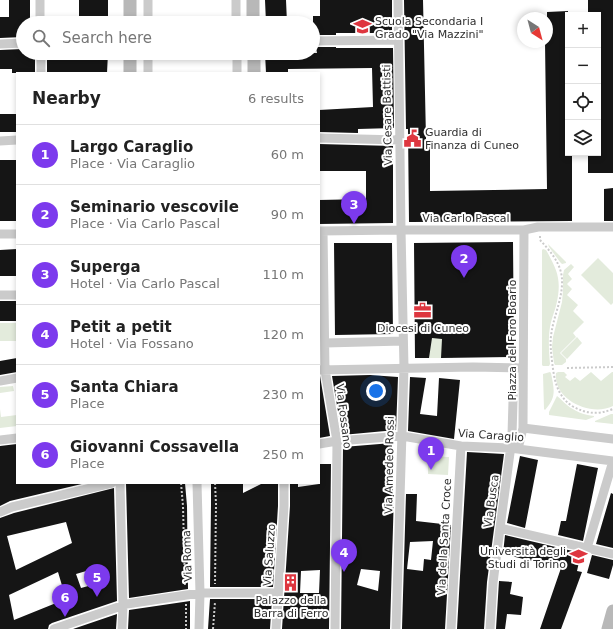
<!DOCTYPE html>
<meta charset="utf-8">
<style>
:root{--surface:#fff;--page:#f6f6f6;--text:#222;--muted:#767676;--line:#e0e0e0;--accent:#7c3aed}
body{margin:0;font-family:"DejaVu Sans",sans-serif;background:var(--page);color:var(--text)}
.controls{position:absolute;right:12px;top:12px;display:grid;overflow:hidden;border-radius:0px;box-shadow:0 2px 6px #0003}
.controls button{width:36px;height:36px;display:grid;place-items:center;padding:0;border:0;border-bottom:1px solid var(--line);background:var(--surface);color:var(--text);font:20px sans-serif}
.compass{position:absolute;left:517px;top:12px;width:36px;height:36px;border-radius:50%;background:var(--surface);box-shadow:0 2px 6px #0003;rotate:144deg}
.you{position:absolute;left:376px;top:391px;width:14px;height:14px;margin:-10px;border:3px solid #fff;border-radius:50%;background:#1a73e8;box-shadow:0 0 0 6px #1a73e833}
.badge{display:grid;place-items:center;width:26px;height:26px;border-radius:50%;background:var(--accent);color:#fff;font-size:13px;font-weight:700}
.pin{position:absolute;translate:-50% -33px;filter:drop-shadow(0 1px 2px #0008)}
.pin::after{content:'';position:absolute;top:21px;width:14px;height:12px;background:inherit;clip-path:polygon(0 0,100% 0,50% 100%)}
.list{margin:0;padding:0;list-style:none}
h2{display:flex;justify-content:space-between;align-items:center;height:52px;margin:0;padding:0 16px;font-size:17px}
h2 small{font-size:13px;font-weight:400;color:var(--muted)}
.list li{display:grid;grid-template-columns:26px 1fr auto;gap:12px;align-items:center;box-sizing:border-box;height:60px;padding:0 16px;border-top:1px solid var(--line)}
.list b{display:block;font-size:15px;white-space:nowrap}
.list p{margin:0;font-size:13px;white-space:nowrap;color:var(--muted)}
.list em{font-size:13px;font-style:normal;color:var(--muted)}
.icon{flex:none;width:22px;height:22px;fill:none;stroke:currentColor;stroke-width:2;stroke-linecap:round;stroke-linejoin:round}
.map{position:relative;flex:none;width:613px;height:629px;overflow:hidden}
.search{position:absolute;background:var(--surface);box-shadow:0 2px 6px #0003;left:16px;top:16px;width:304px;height:44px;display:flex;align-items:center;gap:10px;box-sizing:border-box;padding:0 14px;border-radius:22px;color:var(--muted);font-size:15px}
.panel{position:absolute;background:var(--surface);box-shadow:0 2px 6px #0003;left:16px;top:72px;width:304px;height:412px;border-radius:0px}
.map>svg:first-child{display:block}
.green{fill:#e3ebdc}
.building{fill:#151515;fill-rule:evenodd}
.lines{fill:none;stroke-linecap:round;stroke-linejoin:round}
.path{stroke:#cbcbcb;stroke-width:2;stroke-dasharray:2 2;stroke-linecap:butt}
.street{stroke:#cbcbcb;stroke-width:9}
.secondary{stroke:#b8b8b8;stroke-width:13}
.labels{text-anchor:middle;stroke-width:4;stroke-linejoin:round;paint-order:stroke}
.poi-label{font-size:11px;fill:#2e2e2e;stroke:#fff;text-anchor:start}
.street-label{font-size:11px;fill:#2e2e2e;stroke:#fff}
</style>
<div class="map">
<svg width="613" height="629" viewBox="0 0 613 629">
<rect width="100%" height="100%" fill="#fff"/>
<path class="green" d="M548,244L566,262V263L562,264L560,262L549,247Z
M543,249L546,250C558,271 562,281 556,306C554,313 551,320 550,327C548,339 549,352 550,364L549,366H543L542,365V250Z
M598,258L613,273V303L611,305L581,275Z
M571,264L574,267L568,274L572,279L567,284L572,289L567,295L578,305L573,311L584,322L573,333L576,337L560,353L566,359V362L562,365H555L554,363L552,347L553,337L562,302L563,290V275L564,270Z
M0,323H17V341H0Z
M453,333V358H415V334Z
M577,337L582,343L567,359L561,353Z
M550,372L551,373C554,389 557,397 545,410L544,409L543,374Z
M558,372H564L567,375L565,377L570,381L575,377L580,381L591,372L601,381L612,372H613V406C591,417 553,400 556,373Z
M13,386L14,391L0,393V387Z
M557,396C561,399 563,402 567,405C574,411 584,415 594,416V417L586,420L549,415V412Z
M0,409L1,417L17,415V426L0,428Z
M611,414H613V424L595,422V421Z
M428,456L449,457L448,475L428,474Z"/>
<path class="building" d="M9,0H30V23H23V37L0,38V17H9Z
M79,0H108V23H79Z
M265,0H286L287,23H266Z
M320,0H392V33H336V35H315L314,34H313V16H320Z
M404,0H423L426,139H430V191L547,189L545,42H547V12L568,11V153H572V221L409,222L408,129H406Z
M588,0H613V173H588V153H598V15H588Z
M316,47H336V48H393L394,128L358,129V133L319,132V110L373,107L372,68L288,69V73H266L265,53H317Z
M23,49V53H35V73H12V69H0V50Z
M47,53H108L107,73H47Z
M0,114H17V132H0Z
M319,144L393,146V223L319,224V200L366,199V171H319Z
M0,160H17V221H0Z
M613,188V221H604V189Z
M513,242L514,357L441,358L442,339L432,338L429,358H415L414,243Z
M334,243H392L393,334L335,335Z
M17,249V276H0V250Z
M0,301H17V321H0Z
M17,358V372L0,375V361Z
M370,375L398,377L396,430L342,435L332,376Z
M319,376H320L330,436L319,438Z
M410,377L426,378L420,414L437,416L439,378L460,380L454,439L408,431Z
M392,443L391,469H393V493H394L390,629H341L343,447ZM361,569L380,571L378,591L357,585Z
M17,444V483H86L10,501L0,506V446Z
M467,452L504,454L487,582L484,629H457Z
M520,456L538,460L525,528L507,523Z
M319,464H331L329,629H282L290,506V483H298V487L319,484ZM320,570L319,593H300L301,571Z
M577,464L598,468L583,541L558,535L561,521H566Z
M126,483H185L187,506L188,589L129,598Z
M211,483H243V493L263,483H278V506L273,587H210L211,505Z
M114,488L117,601L52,623L49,625L48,629H0V518L14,513ZM66,522L72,543L16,570L7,536ZM100,567L103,582L81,588L76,574ZM58,572L66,599L14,620L9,595Z
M611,493L613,494V548L596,544Z
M406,494H417L416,521L451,525L445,629H402ZM433,541L431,560L424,559L423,571L407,569L410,542Z
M505,535L581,553L577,571L582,572L561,629H540L561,568L503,554Z
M592,555L613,560V565L609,579L587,573Z
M499,581L512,582L510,594L523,597L521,615L507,614L505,629H496Z
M210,599H272L270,629H208Z
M190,601V629H128L129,610Z
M117,614L116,629H73Z"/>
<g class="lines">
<path class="path" d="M540,236V240C550,251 561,263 562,279C563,299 553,317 551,336C550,344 551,352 552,361C554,378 556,395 572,406C586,414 598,415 613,409
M567,368L613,367
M181,483L183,506L185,586
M215,483L216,504L215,584
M186,604V629
M213,629L215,602"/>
<path class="street" d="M40,0V23
M148,0V23
M236,0V23
M313,41L398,40
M0,44L23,43
M41,53V73
M148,53V73
M237,53V73
M319,138L400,140
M0,141L17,140
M319,231L401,230H524L538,227H613
M323,231L325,370L337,441L335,629
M0,234H17
M0,295H17
M325,343L403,341
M319,370L473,367L520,368
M0,381L17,378
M523,428L613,439
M0,440L17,438
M319,444L337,441L402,436L461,446L510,448L613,461
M518,449L523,428L524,230
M120,483L123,605L122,629
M197,483L200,593L199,629
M0,512L12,507L112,483
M500,528L613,554
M587,548L613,461
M54,629L127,604L200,593H278
M276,629L284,506V483
M396,629L404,367L401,230L398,0
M451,629L461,446
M490,629L493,583L500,528L510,453L512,435L514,367"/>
<path class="secondary" d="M253,0V23
M130,23V0
M130,53V73
M254,53V73
M608,629L613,611"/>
</g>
<defs>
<symbol id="school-bare" viewBox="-9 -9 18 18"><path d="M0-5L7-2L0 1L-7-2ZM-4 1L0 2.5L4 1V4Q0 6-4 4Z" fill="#de363f" stroke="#fff" stroke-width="2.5" paint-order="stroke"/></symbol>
<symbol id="civic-bare" viewBox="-9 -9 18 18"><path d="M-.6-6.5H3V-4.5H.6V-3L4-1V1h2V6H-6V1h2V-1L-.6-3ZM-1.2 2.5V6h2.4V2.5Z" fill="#de363f" stroke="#fff" stroke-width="2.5" paint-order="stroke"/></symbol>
<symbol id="office-bare" viewBox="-9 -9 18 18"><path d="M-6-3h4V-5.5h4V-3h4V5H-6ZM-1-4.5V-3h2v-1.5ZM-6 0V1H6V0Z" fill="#de363f" stroke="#fff" stroke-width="2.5" paint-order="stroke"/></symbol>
<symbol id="university-bare" viewBox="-9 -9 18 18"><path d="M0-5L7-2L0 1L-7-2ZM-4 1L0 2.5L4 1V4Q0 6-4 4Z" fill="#de363f" stroke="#fff" stroke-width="2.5" paint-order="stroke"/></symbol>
<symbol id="building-bare" viewBox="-9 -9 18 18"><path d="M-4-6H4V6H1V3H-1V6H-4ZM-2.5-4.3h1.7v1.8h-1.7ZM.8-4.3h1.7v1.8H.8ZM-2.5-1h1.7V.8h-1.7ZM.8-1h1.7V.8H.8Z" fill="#de363f" stroke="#fff" stroke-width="2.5" paint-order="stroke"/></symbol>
</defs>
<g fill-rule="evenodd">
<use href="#school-bare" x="350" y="14" width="25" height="25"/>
<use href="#civic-bare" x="400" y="126" width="25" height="25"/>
<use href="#office-bare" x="410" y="298" width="25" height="25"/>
<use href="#university-bare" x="566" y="544" width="25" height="25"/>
<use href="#building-bare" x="278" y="570" width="25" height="25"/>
</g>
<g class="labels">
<g class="poi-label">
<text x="375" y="25">Scuola Secondaria I<tspan x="375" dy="13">Grado "Via Mazzini"</tspan></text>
<text x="425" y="136">Guardia di<tspan x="425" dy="13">Finanza di Cuneo</tspan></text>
<text x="423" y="332" text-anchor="middle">Diocesi di Cuneo</text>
<text x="566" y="555" text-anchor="end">Università degli<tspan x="566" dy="13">Studi di Torino</tspan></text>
<text x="291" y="604" text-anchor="middle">Palazzo della<tspan x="291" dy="13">Barra di Ferro</tspan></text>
</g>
<g class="street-label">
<text transform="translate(387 115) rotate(-91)" y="4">Via Cesare Battisti</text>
<text x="466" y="222">Via Carlo Pascal</text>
<text transform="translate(512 340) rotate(-90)" y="4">Piazza del Foro Boario</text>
<text transform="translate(344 416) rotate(83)" y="4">Via Fossano</text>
<text transform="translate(491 435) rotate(4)" y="4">Via Caraglio</text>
<text transform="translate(389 465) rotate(-89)" y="4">Via Amedeo Rossi</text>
<text transform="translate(491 501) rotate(-82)" y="4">Via Busca</text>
<text transform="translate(444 537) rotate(-87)" y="4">Via della Santa Croce</text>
<text transform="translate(269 555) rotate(-86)" y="4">Via Saluzzo</text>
<text transform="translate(187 556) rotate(-92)" y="4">Via Roma</text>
</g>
</g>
</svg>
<div class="controls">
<button>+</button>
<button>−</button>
<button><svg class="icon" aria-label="locate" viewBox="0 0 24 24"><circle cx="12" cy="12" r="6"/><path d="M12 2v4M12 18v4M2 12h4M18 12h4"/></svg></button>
<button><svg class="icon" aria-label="layers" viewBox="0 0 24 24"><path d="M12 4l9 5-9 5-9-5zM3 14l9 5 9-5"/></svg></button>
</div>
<svg class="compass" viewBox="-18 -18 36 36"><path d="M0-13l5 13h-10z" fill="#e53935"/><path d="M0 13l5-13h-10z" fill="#767676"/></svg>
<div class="you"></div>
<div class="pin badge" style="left:431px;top:470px">1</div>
<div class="pin badge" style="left:464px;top:278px">2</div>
<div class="pin badge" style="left:354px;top:224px">3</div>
<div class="pin badge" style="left:344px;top:572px">4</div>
<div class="pin badge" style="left:97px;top:597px">5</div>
<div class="pin badge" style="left:65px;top:617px">6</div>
<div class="search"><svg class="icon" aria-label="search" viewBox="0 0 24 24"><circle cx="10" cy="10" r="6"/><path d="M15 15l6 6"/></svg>Search here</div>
<section class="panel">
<h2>Nearby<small>6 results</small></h2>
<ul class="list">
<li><span class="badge">1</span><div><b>Largo Caraglio</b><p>Place · Via Caraglio</p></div><em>60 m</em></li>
<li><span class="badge">2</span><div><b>Seminario vescovile</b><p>Place · Via Carlo Pascal</p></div><em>90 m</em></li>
<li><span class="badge">3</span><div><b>Superga</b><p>Hotel · Via Carlo Pascal</p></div><em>110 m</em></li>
<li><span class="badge">4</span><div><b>Petit a petit</b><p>Hotel · Via Fossano</p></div><em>120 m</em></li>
<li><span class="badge">5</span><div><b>Santa Chiara</b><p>Place</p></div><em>230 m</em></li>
<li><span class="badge">6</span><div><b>Giovanni Cossavella</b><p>Place</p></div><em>250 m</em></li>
</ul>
</section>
</div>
